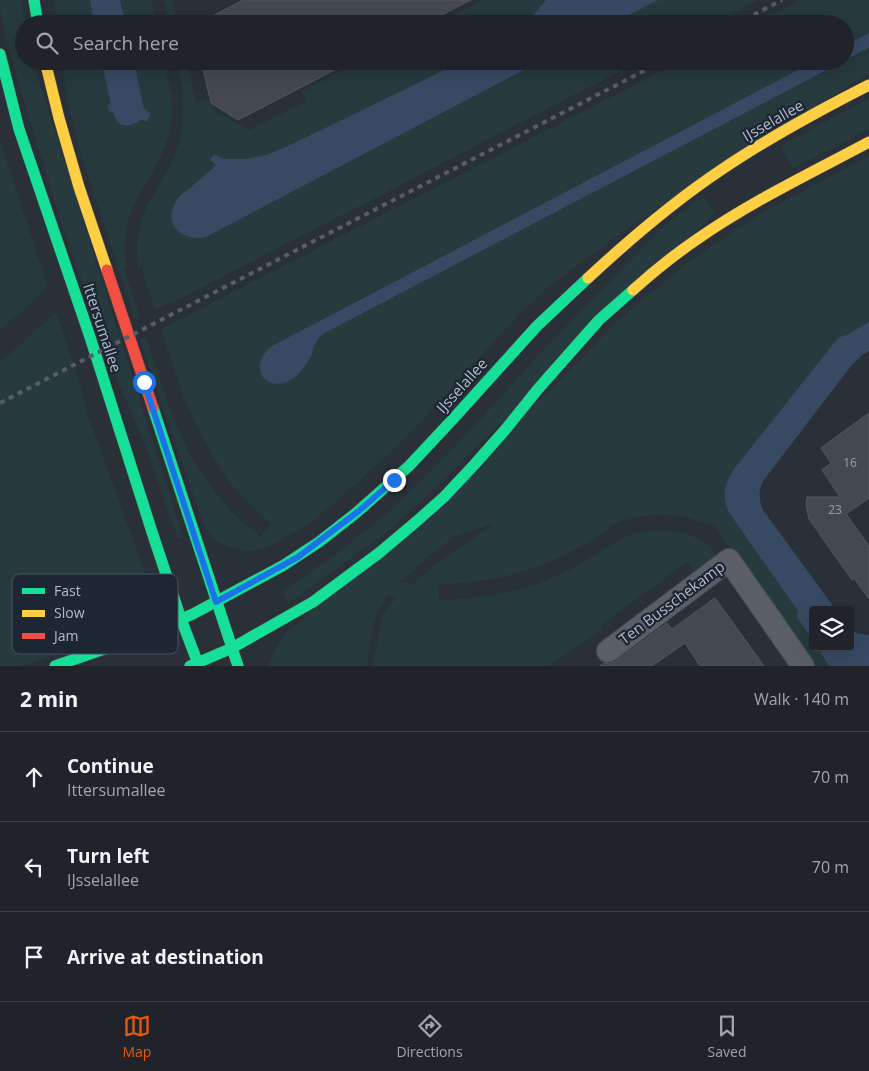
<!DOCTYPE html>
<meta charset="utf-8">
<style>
:root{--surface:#20242a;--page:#282c32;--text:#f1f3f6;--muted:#a2a4a8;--line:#3d4147;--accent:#ea580c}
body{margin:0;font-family:"Open Sans",sans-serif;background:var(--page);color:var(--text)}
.controls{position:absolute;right:15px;bottom:15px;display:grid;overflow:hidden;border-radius:5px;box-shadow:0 5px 20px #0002}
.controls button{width:45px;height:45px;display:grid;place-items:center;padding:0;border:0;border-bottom:1px solid var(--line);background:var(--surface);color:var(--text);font:25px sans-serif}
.stop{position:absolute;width:15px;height:15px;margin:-11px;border:4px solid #1a73e8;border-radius:50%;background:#fff}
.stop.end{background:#1a73e8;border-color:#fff;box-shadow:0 1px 5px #0008}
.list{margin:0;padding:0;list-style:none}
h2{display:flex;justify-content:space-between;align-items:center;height:65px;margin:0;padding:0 20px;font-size:21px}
h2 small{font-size:16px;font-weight:400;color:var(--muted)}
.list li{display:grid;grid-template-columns:32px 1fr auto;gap:15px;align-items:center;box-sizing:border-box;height:90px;padding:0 20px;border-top:1px solid var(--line)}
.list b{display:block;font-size:19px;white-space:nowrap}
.list p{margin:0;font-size:16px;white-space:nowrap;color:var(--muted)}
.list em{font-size:16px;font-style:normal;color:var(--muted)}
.icon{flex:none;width:28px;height:28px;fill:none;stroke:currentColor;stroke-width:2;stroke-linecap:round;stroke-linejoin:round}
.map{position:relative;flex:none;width:869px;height:666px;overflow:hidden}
.search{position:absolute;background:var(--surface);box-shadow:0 5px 20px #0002;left:15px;right:15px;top:15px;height:55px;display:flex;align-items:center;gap:12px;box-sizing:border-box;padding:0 18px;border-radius:28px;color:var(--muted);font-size:19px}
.sheet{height:335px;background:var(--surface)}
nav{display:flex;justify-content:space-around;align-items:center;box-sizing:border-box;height:70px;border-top:1px solid var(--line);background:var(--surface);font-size:14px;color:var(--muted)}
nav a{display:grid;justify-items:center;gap:2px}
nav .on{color:var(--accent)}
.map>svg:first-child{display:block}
.green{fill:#273a3e;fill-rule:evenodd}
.water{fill:#384963}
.building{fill:#444950;stroke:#52575f}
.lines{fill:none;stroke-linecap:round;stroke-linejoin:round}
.street-casing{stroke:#484c53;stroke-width:24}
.fast-casing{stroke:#484c53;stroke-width:12}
.slow-casing{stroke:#484c53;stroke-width:12}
.jam-casing{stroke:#484c53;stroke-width:12}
.street{stroke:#5a5e66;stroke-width:22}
.fast{stroke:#16e098;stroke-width:11}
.slow{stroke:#ffcf43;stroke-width:11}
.jam{stroke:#f24e42;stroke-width:11}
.rail{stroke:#595d64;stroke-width:4;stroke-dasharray:5 5;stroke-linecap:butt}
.route{stroke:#1a73e8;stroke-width:6}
.labels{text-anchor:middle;stroke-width:4.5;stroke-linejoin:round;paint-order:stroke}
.number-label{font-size:12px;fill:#989fab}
.street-label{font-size:15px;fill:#b4bcc9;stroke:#1d2633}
.key{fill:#1d2633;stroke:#4a5360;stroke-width:1}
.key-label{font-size:14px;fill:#b4bcc9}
</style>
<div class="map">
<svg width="869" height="666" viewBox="0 0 869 666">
<rect width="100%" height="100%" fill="#2a3038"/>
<path class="green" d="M0,0H21L25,24H24V61H33L183,537L178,539L146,447L118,381L62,225L8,48L0,9Z
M54,0H90L94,24H57Z
M121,0H151L156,24H126Z
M164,0H173L178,24H169Z
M480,0H546L525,24H436L478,3Z
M658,0H758L712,24H612Z
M800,0H869V33L845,46V24H754Z
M869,48V73L632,225L544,290L520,313L411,432L356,484L332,505L305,526L278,542L263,549L252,551L240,550L229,547L218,542L210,535L204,526L140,340L146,337C158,372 168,408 184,442C201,479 228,511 260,537L271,524L244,499L232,485L211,453L186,404L161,329L681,61H815L313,324L314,346L316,340L321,335Z
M62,61H101L111,104L110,112L113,111L118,123C130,126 133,127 142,118L146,121L151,114L144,110L134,61H164C169,84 175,106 170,129C166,147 158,163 149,178C144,187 138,195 134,205C125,224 122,248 127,268L124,269L140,318L135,319L82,158L67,100Z
M177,61H187L196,102L208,99L213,111L250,130L306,102L301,91L361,61H463L290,145L266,155L246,159H224L214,154L217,165L178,198L173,208L171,216L173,224L178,231L206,237L541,61H640L172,303L171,302L155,310L144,277L142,266L138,267C134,233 141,215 158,187C164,178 169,169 173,160C187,125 185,96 177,61Z
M869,98V129L793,168L781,146Z
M0,141L48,286L28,307L0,329Z
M869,156V322L850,333L838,338L733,470L798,611C797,625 813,633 813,647H817L829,666H811L777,615L714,526C704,524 697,520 688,518C672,514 655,514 639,517C630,518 621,521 613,525C607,528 601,534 595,538C586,544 577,548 568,553C527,575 485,582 439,585V600C472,599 505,595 537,584C558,576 579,566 598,553C608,547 617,540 628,536C644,529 676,528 692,536C703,541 711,547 718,557L696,574L687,562L601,625L603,628L549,666H372L383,615L390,604L398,598L388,595C371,620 371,637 367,666H269L274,651L283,637L563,378L618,320L693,258L759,214ZM495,523L436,564L413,584L400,582L428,557L455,536Z
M704,196L715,213L453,470L389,531L289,603L282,591L341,551L396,506L424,478L480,420L547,346L666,224Z
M56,312L77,373L88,416L152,592L151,603L144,622L104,638L22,666H0V362L18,347Z"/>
<path class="water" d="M90,0H120L126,24H94Z
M546,0H658L612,24H525Z
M869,33V48L845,60V46Z
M101,61H134L144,109L151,114L146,122L142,119C130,129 117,128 113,112H110L107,105L111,104Z
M463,61H541L206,237C196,239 185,238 177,230C168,221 171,208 178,198C181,194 186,191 190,188C199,180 208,173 216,165L210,160L214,154L224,159H246L266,155L290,145Z
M815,61H844L321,335C315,341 314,348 311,356C307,363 301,372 295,377C271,396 245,372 270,347Z
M869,322V351L862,355L851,366L763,481C758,491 759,500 763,510L836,610H813V641L797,617L798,611L728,511C722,493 724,486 733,470L838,338L850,333Z
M850,628C855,634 862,634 869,635V666H829L817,647H850Z"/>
<path class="building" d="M243,0H471L424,24H197Z
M201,61H352L238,120L211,103Z
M869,413V498L846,514L869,546V599L854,578L852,580L809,519L806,505L807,497H840L822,470L831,463L821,448Z
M715,598L764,666H700L685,643L652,666H600L604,663L610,664L616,661L667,623L672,629Z"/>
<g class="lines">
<defs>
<path id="street" d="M608,651L729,560L803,666"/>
<path id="fast" d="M34,0L38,24
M0,54L19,129L90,337L152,532L181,619L199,666
M153,408L238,666
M55,666L136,638L193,614L284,565L319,542L356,513L409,466L453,419L537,326L588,278
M190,666L232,648L313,602L379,553L417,521L444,497L474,465L505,430L538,389L599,320L633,290"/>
<path id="slow" d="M45,61L59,118L79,187L107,270
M588,278C630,239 673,202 721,170C768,138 818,111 869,85
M633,290C653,272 674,255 696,240C750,202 811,173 869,142"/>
<path id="jam" d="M107,270L153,408"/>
</defs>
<use href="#street" class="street-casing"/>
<use href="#fast" class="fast-casing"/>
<use href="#slow" class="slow-casing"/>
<use href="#jam" class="jam-casing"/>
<use href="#street" class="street"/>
<use href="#fast" class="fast"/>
<use href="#slow" class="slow"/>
<use href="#jam" class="jam"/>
<path class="rail" d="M736,24L782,0
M0,403L663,61"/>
</g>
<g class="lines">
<path class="route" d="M144,382L216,602L298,557L360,510L394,480"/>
</g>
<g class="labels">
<g class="number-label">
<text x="850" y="467">16</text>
<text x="835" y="514">23</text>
</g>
<g class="street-label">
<text transform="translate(773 121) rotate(-30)" y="5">IJsselallee</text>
<text transform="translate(102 328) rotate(72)" y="5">Ittersumallee</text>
<text transform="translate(462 386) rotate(-48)" y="5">IJsselallee</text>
<text transform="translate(672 603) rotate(-37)" y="5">Ten Busschekamp</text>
</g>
</g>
<rect x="12" y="574" width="166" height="80" rx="8" class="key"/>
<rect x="22" y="588" width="23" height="6" fill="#16e098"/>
<rect x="22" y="610" width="23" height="7" fill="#ffcf43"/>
<rect x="22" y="633" width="23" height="6" fill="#f24e42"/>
<g class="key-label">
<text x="54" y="596">Fast</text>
<text x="54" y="618">Slow</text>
<text x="54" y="641">Jam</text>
</g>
</svg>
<div class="controls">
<button><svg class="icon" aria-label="layers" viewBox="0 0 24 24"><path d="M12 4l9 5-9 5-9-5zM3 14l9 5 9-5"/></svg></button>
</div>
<div class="stop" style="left:144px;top:382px"></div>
<div class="stop end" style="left:394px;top:480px"></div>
<div class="search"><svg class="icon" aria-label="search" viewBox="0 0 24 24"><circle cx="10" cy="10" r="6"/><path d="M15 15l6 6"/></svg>Search here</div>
</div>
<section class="sheet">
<h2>2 min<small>Walk · 140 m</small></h2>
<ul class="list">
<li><svg class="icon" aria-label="ahead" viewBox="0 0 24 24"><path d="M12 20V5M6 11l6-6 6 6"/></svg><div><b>Continue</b><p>Ittersumallee</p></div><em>70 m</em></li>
<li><svg class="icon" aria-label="left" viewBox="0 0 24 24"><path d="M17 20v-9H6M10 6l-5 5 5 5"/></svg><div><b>Turn left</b><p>IJsselallee</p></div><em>70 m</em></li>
<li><svg class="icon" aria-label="arrive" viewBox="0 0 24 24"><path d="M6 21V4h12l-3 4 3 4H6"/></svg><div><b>Arrive at destination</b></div></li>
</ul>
</section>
<nav>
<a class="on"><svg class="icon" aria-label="map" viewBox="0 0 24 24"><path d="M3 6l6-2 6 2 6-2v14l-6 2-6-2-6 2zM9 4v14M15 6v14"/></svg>Map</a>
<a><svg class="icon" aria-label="directions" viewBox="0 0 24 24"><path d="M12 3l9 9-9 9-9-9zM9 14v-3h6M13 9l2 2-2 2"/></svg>Directions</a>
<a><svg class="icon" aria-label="saved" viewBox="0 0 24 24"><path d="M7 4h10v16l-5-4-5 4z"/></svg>Saved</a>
</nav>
